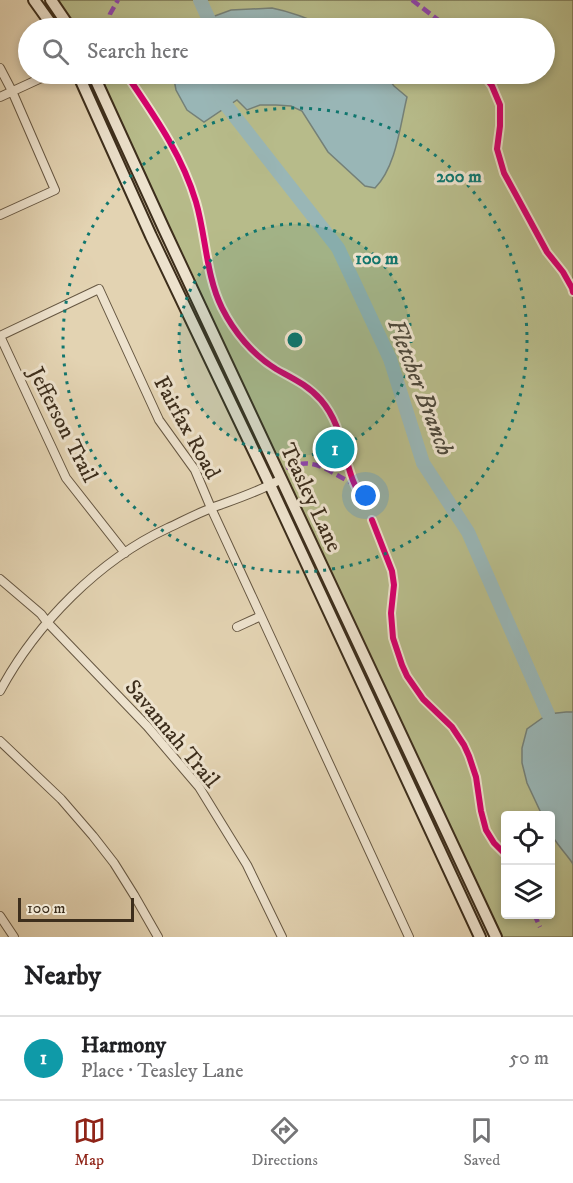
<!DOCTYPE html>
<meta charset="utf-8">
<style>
:root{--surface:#fff;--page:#f6f6f6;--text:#202124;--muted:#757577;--line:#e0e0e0;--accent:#8f2418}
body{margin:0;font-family:"IM FELL DW Pica",serif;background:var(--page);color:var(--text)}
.controls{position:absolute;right:18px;bottom:18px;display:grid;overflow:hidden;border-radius:6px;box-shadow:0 3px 9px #0003}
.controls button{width:54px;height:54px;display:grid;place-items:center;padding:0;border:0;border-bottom:2px solid var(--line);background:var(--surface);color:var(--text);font:30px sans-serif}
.scale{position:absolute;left:18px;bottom:15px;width:116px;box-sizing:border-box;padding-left:6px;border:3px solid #3d2e1c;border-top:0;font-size:16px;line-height:21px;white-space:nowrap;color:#3d2e1c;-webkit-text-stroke:4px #ede2cd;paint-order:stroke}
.you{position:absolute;left:366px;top:496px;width:21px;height:21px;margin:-15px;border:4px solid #fff;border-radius:50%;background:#1a73e8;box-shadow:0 0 0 9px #1a73e833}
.badge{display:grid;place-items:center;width:39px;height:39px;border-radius:50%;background:var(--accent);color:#fff;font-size:20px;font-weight:700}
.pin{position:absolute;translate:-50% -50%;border:3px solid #fff;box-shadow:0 2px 6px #0006}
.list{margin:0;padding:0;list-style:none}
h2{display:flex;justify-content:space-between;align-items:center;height:78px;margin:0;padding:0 24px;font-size:26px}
h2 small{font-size:20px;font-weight:400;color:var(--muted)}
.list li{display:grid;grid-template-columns:39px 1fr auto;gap:18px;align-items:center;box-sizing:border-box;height:84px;padding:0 24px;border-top:2px solid var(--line)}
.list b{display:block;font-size:22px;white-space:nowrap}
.list p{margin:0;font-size:20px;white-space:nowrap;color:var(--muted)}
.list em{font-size:20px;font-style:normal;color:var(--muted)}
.icon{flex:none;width:33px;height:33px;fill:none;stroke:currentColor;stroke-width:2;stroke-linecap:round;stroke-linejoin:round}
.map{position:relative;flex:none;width:573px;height:937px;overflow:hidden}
.search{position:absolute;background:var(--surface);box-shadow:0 3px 9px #0003;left:18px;right:18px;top:18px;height:66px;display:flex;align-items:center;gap:15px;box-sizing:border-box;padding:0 21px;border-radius:33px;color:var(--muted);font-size:22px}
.sheet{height:162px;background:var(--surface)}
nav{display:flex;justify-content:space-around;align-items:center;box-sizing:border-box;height:84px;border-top:2px solid var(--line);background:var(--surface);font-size:16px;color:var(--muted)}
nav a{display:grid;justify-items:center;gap:3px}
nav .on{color:var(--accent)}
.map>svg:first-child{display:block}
.green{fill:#b7bb8a;stroke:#7a7453;stroke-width:1.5;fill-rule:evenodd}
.water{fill:#99b6b6;stroke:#748078;stroke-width:1.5}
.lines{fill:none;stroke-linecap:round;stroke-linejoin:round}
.river{stroke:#99b6b6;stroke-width:14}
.street-casing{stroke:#665742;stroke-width:10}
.secondary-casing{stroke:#3d2e1c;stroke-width:14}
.street{stroke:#ede2cd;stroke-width:8}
.secondary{stroke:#ede2cd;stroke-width:10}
.quiet{stroke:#8e44ad;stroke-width:4.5;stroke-dasharray:9 4.5;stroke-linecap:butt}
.cycleway-casing{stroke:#ede2cd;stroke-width:10}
.cycleway{stroke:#d6006c;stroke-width:6}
.ring{fill:none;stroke:#0f766e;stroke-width:3;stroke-dasharray:3 6}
.labels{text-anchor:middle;stroke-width:6;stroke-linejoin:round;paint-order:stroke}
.street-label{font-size:22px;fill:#3d2e1c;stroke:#ede2cd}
.water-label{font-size:24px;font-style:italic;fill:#4f493b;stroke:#ede2cd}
.centre{fill:#0f766e;stroke:#ede2cd;stroke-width:3}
.ring-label{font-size:18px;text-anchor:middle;font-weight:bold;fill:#0f766e;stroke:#ede2cd;stroke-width:6;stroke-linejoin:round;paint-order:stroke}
</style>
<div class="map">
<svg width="573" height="937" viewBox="0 0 573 937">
<rect width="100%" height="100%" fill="#e3d3b2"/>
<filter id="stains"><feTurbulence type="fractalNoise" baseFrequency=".00333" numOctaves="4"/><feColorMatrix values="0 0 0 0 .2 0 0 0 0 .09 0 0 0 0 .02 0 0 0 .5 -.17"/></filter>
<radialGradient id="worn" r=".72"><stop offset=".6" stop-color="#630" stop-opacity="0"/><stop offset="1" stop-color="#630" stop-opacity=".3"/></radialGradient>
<path class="green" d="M50,0H573V937H496L93,74H544V28H68ZM506,816H550V914H506Z"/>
<path class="water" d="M272,8C292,12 310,19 329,28H192L212,17L231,10Z
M173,74H385L394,86L407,97C400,126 396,167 375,188L365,186L328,152L302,111L291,106L276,105H260L247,110L237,100L204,122L187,110L176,90Z
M566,712H573V864C567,854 553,841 550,831C549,826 550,820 550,816L542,815L527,783L522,763V748L527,729L548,714Z"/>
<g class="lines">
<path class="river" d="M200,0L210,22L211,28
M218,74L222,100L338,248L390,359L423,463L468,532L548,714"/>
<defs>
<path id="street" d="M0,68L12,91L55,190L0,215
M0,97L50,74
M125,553L66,478L0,336L99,289L159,420L195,470L211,508L261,616L237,627
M0,579L41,614L47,622L147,726L199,787L247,865L282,937
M261,616L409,937
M0,691C36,624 99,560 168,528C183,521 198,513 214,507C236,499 261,491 281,479
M0,741L61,799L93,836L114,863L134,895L158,937
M0,916L14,937"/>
<path id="secondary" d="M34,0L54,28
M51,0L70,28
M78,74L151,236L270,485L480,937
M93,74L164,229L496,937"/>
</defs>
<use href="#street" class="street-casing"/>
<use href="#secondary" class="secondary-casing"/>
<use href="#street" class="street"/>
<use href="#secondary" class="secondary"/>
<path class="quiet" d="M412,0L441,22L447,28
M107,28L110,14L118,0
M286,468C313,456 326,470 350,482L353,481
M534,914L540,927"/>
<defs>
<path id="cycleway" d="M126,74C153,114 182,154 196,202C206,236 206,276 222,308C234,332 253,355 276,369C292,378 308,385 321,400C340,422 342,448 351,475C354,485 360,495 364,504
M483,74L492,86L500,105V126L497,149L504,173L547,252L563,272L572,288L573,292
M372,520L392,571L394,585L391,613L393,638L402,665L407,676L423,699L452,727L464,745L469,756L476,777L481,811L486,830L494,843L506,855"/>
</defs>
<use href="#cycleway" class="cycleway-casing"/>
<use href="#cycleway" class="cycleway"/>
</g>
<circle cx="295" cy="340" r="116" fill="#0f766e" fill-opacity=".12"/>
<g class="ring">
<circle cx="295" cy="340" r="116"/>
<circle cx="295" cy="340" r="232"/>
</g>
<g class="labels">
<g class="street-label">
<text transform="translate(64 424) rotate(63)" y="8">Jefferson Trail</text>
<text transform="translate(188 427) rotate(61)" y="8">Fairfax Road</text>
<text transform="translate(312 497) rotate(65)" y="8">Teasley Lane</text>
<text transform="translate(173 733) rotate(50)" y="8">Savannah Trail</text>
</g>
<g class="water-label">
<text transform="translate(421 387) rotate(69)" y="8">Fletcher Branch</text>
</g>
</g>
<circle cx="295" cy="340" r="9" class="centre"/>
<g class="ring-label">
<text x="459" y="182">200 m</text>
<text x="377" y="264">100 m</text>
</g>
<rect width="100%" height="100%" filter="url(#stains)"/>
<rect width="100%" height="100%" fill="url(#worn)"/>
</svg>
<div class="controls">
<button><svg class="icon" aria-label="locate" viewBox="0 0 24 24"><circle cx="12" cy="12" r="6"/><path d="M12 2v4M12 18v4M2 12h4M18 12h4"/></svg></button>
<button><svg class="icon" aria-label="layers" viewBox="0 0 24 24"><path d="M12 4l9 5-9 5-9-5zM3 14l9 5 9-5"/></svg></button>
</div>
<div class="scale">100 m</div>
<div class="you"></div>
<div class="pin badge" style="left:335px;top:449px;background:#0f9aa8">1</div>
<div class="search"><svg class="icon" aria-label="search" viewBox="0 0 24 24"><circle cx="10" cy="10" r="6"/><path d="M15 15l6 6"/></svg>Search here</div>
</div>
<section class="sheet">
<h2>Nearby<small></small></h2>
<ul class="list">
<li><span class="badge" style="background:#0f9aa8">1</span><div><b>Harmony</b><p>Place · Teasley Lane</p></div><em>50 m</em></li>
</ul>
</section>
<nav>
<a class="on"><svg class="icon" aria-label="map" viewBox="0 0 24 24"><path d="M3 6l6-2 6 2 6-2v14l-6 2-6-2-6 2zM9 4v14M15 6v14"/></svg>Map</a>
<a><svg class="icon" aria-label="directions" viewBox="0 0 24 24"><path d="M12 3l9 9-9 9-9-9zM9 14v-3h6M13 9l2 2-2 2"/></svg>Directions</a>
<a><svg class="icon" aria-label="saved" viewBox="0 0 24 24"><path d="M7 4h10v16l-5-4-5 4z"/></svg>Saved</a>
</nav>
